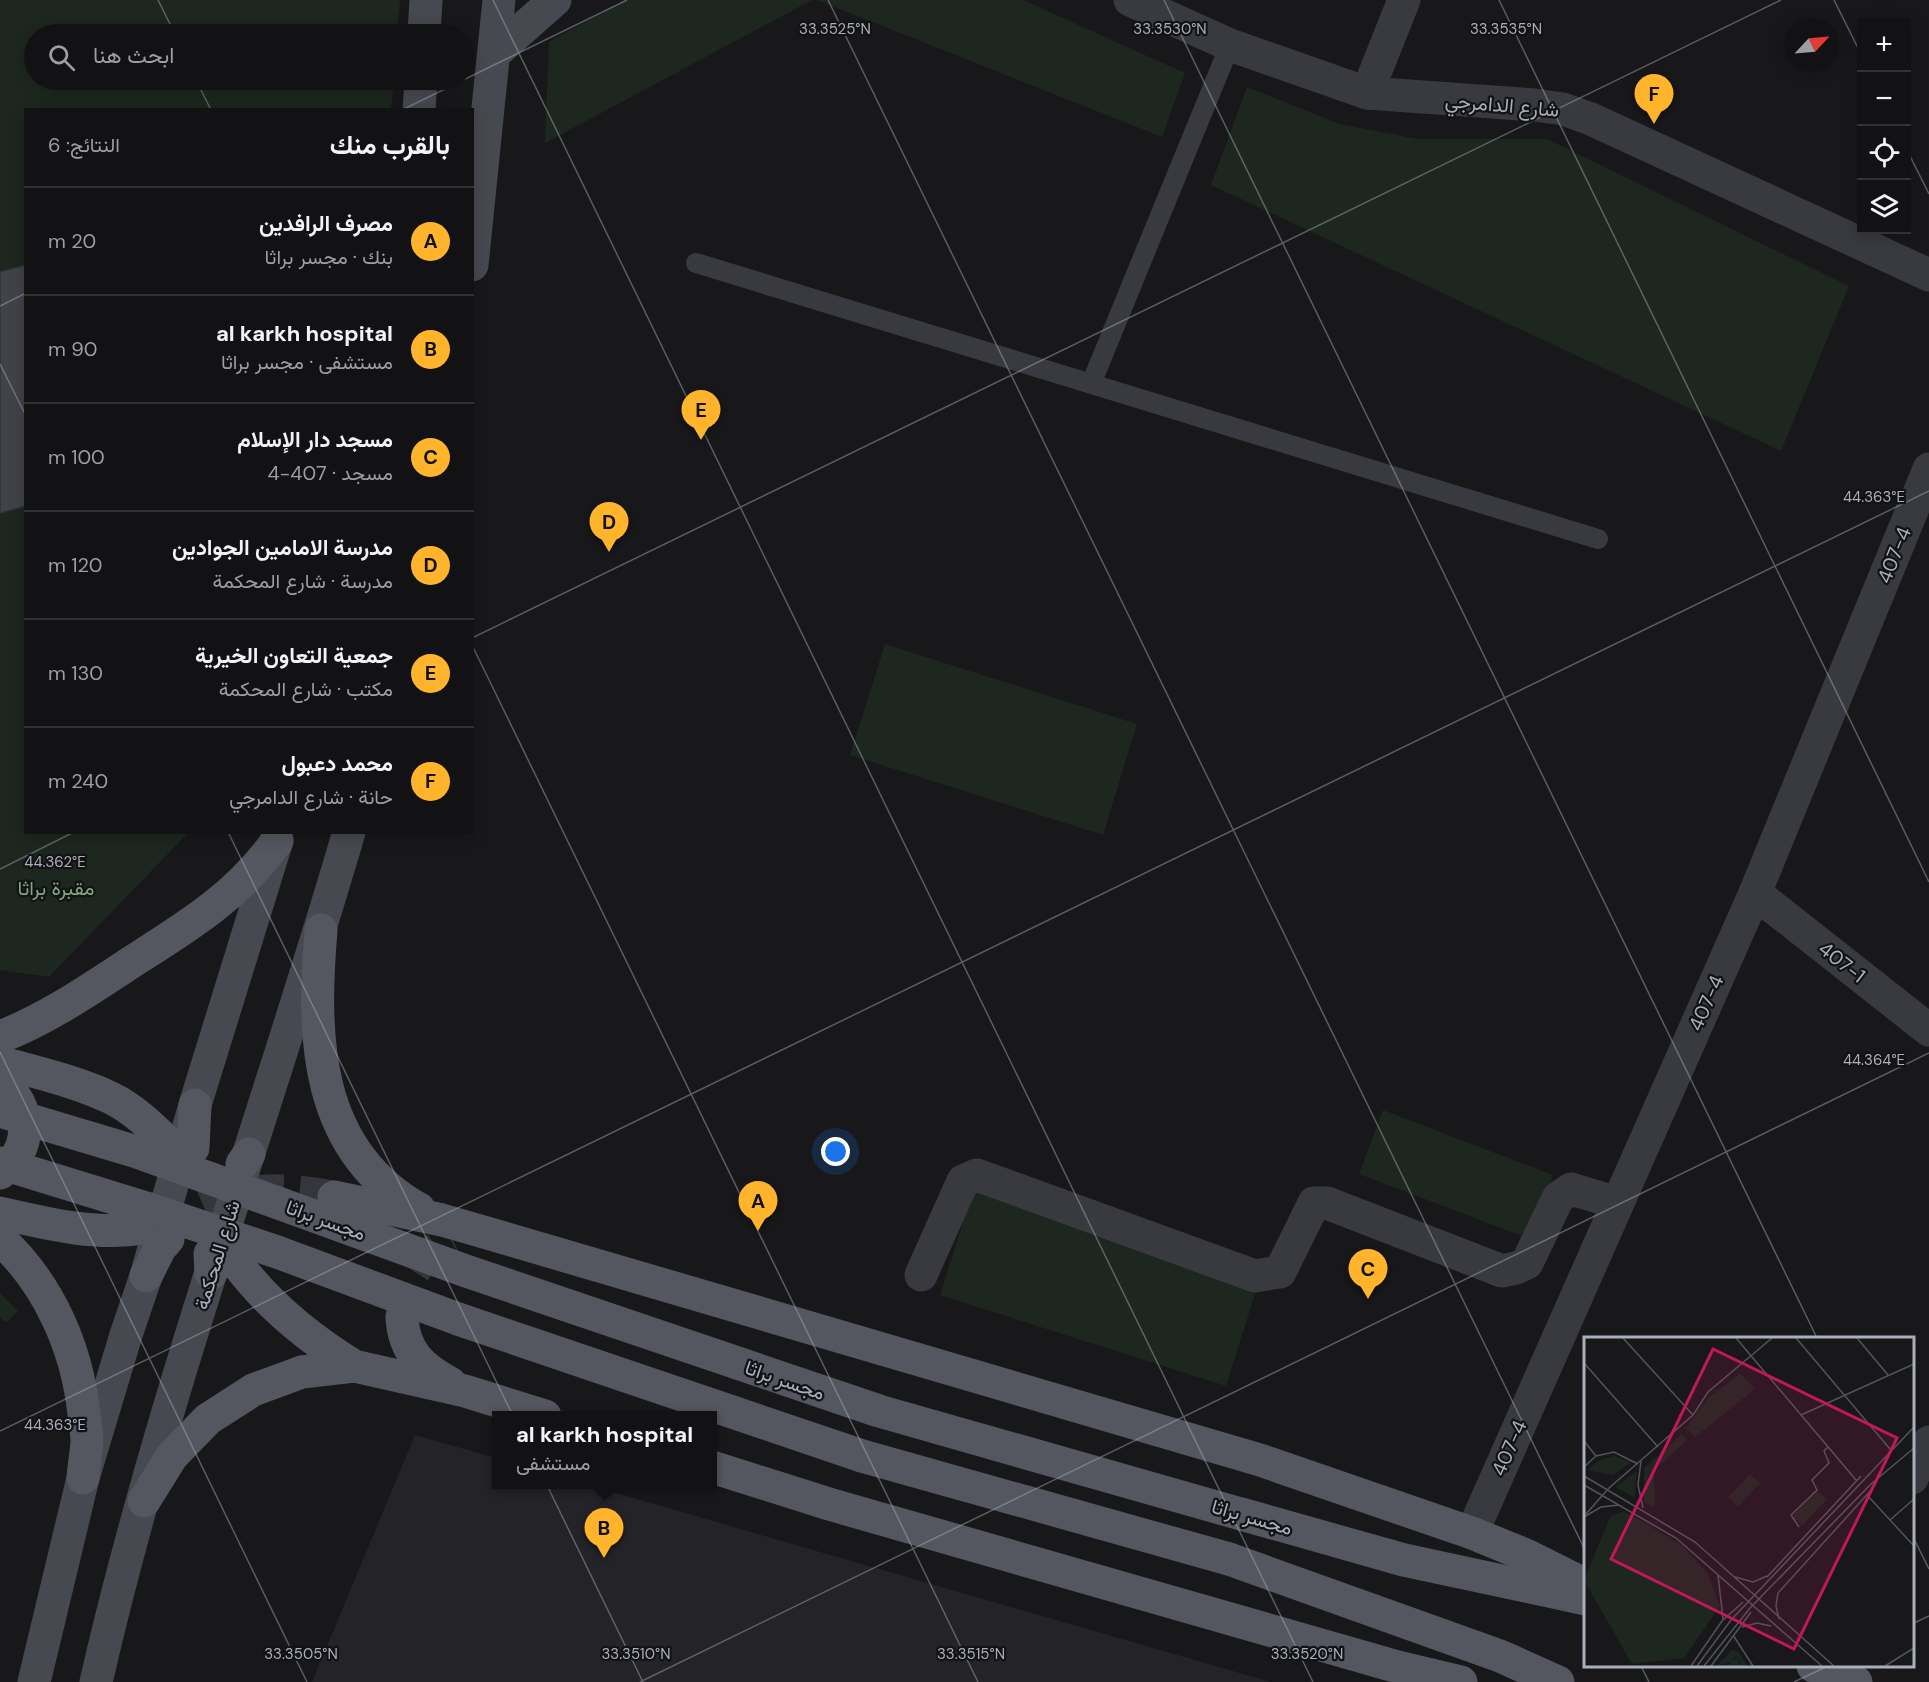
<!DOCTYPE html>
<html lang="ar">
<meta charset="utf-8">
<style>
:root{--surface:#121214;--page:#1f2022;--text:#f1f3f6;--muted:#9c9ea0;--line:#313234;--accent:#ffb42b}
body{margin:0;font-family:"DM Sans",Vazirmatn,sans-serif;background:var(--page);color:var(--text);direction:rtl}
.controls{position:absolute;right:18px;top:18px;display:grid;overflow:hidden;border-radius:0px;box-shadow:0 3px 15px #0003}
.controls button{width:54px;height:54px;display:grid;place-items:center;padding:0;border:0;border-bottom:2px solid var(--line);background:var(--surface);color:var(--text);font:30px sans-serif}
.compass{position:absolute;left:1785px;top:18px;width:54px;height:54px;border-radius:50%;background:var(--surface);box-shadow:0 3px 15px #0003;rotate:64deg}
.you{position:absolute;left:836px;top:1152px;width:21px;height:21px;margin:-15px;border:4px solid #fff;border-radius:50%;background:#1a73e8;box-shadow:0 0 0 9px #1a73e833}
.badge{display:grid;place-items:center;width:39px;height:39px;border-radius:50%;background:var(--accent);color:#111;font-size:20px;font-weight:700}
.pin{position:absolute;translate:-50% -50px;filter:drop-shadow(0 2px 3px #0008)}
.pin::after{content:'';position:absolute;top:32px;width:21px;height:18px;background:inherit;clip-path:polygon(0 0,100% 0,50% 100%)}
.popup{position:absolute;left:492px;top:1411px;width:225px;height:78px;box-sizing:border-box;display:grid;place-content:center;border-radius:0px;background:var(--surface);filter:drop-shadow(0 2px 4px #0005);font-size:20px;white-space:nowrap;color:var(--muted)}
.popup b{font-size:22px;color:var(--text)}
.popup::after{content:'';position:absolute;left:50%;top:100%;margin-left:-12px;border:12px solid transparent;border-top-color:var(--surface)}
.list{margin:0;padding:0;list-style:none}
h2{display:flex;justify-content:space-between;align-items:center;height:78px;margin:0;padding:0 24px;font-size:26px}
h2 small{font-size:20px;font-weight:400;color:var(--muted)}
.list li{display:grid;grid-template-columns:39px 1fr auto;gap:18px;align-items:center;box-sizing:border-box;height:108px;padding:0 24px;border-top:2px solid var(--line)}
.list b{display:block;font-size:22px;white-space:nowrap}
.list p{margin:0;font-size:20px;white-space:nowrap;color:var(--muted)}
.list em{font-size:20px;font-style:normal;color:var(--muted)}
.icon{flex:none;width:33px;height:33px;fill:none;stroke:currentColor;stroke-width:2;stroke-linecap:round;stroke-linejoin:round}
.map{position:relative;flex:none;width:1929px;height:1682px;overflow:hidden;direction:ltr}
.search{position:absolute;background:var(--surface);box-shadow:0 3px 15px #0003;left:24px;top:24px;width:450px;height:66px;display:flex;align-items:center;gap:15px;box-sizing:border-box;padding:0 21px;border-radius:33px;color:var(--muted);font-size:22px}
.panel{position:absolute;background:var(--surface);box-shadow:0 3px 15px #0003;left:24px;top:108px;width:450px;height:726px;border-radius:0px;direction:rtl}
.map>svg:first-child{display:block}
.built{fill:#242428}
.green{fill:#1d261f}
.building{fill:#424348;stroke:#323237;stroke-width:1.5}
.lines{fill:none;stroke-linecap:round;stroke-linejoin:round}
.primary-tunnel{stroke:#35363b;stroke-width:33;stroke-dasharray:33 16;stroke-linecap:butt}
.service{stroke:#393a40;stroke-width:20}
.minor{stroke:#393a40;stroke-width:33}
.tertiary{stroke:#393a40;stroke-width:33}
.secondary{stroke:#474950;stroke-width:33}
.primary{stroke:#54575f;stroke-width:33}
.primary-bridge{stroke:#54575f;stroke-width:33}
.ticks{fill:none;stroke:#a9afbb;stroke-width:1.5;stroke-opacity:0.45}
.labels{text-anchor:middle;stroke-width:4.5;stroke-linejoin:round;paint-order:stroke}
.street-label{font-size:20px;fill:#a9afbb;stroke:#131316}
.park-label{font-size:20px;fill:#7fa781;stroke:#131316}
.inset-road{fill:none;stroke:#52545b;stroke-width:1.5}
.view{fill:#c2185b;fill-opacity:0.15;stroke:#c2185b;stroke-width:3}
.inset-edge{fill:none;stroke:#a9afbb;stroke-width:3}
.ticks-label{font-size:15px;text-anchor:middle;fill:#a9afbb;stroke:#131316;stroke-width:4.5;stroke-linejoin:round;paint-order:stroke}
</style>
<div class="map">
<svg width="1929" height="1682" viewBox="0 0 1929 1682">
<rect width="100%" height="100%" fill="#18181b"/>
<path class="built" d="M415,1435L496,1458V1484L588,1485L1271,1682H312Z"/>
<path class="green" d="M0,0H400L397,34H34V80H394L391,109L26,110V832L188,833L49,977L0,970Z
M625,0H812L545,143L549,42Z
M817,0H1023L1185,73L1162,137Z
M1247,87L1340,124L1417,139H1547L1849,286L1781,451L1211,185Z
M885,644L1137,724L1103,835L850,755Z
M1383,1110L1553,1175L1530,1239L1359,1174Z
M975,1184L1261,1275L1226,1386L940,1295Z
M0,1293L18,1311L8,1321H4L0,1317Z"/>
<path class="building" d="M26,265V506L0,513V272Z"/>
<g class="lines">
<path class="primary-tunnel" d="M159,1226C178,1221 189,1212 206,1205C252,1186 287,1189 334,1197
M402,1318C401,1280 419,1256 452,1239"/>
<path class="service" d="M696,263L1598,539
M1091,384L1230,45"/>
<path class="minor" d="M1367,93L1404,0
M1755,893L1929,1030
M921,1275L963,1181L977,1175L1255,1276L1280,1272L1314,1203H1327L1502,1271L1516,1268L1527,1263L1558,1198L1571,1189L1618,1203
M1912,1478L1929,1442
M1472,1533L1755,893L1929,469"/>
<path class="tertiary" d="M1130,0L1230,45L1367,93L1535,105L1563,109L1591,119L1929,275"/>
<path class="secondary" d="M424,34L426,0
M495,53L555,0
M419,110L421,80
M472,265L499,0
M34,1682L83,1478L126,1335L146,1276L195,1105L277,840
M96,1682C162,1394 266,1116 349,832"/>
<path class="primary" d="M321,930C312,1037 314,1150 419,1209
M0,1037C46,1019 86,992 127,965C186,927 235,899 277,841
M0,1062C37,1073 76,1081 111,1098C130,1107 148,1123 163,1138
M0,1081C32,1104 34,1150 0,1173
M193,1148L195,1105
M242,1164L249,1154
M334,1197L442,1220L511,1240L1260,1460L1472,1533L1528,1556L1586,1585
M0,1213C44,1223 92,1235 137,1229
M0,1239C49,1284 77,1348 84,1414C85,1423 87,1433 87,1442C86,1454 84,1466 83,1478
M210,1254L211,1273
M236,1262C267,1304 310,1339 354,1366
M146,1276L160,1248L168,1239
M402,1318C404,1352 422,1368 450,1383
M712,1467L829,1504L1398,1667L1461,1682
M144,1501L172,1456L208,1419L253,1390L302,1372L354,1366L465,1391L545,1416
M1241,1514L1404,1560L1586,1599
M1229,1559L1500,1656L1558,1682
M1813,1666L1856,1682"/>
<path class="primary-bridge" d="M0,1111L137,1152L466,1271L879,1411L1241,1514
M0,1163L146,1208L277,1252L458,1319L862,1456L1229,1559"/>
</g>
<path class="ticks" d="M158,0L175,34M493,0L1313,1682M828,0L1586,1552M1164,0L1817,1338M1499,0L1929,882M1834,0L1862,56M196,80L211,110M402,110L627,0M1906,148L1929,194M0,306L26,293M0,364L26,416M472,638L1781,0M472,645L978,1682M228,832L643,1682M0,869L74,832M0,1052L307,1682M0,1431L1929,491M1912,1535L1929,1569M1912,1624L1929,1616M1641,1666L1649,1682M640,1682L1929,1053M1794,1682L1828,1666"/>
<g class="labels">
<g class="street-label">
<text transform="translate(1502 105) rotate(5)" y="7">شارع الدامرجي</text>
<text transform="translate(1894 555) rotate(-68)" y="7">407-4</text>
<text transform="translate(1842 962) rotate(38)" y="7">407-1</text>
<text transform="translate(1706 1003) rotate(-66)" y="7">407-4</text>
<text transform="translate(326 1220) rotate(20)" y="7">مجسر براثا</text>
<text transform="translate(217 1255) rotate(-73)" y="7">شارع المحكمة</text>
<text transform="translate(785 1380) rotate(19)" y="7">مجسر براثا</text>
<text transform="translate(1509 1448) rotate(-66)" y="7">407-4</text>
<text transform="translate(1252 1517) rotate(16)" y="7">مجسر براثا</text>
</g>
<g class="park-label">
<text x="56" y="895">مقبرة براثا</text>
</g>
</g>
<g transform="translate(1584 1337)">
<rect width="330" height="330" fill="#18181b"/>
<path d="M156,36L171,52L111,100L102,91L124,61ZM98,97L103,103L70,133L71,170L60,165V131ZM30,119L47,125L29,138L4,133L14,124ZM53,134L51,151V161L32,150ZM166,137L176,146L154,170L144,160ZM233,153L243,162L218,189L208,179ZM40,174L98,208L124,237L136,269L100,321L48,327L0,243L26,180ZM148,313L155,315L163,329H157L155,321L152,319L146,325L154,320L156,329H141L145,328L146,325L133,329Z" fill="#1d261f"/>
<path class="inset-road" d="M39,1L109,78M152,1L272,143M212,1L306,112M273,1L304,38M0,26L74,110M217,78L330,27M0,104L12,119M57,124L54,148L59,171M0,130L12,119L30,115L54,127M0,139L111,205L250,329M0,148L92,201L238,329M283,158L330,209M2,177L25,151L109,78L124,55L188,1M0,180L17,170L35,168M306,183L330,162M215,190L207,178L233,153L228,143L245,126L240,114L244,110M134,238L139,282M151,240L169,245L183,239M183,240L277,139M195,282L192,269L194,256L289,151M158,290L173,286L187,289M149,298L169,329M107,329L138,284L159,265M113,329L147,283L330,90M120,329L166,271L287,147L330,111M127,329L167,275M301,329L330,311"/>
<path class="view" d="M129,12L313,101L210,312L27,222Z"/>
<rect width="330" height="330" class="inset-edge"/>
</g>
<g class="ticks-label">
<text x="835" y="34">33.3525°N</text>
<text x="1170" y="34">33.3530°N</text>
<text x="1506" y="34">33.3535°N</text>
<text x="1874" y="502">44.363°E</text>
<text x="55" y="867">44.362°E</text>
<text x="1874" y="1065">44.364°E</text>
<text x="55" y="1430">44.363°E</text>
<text x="301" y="1659">33.3505°N</text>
<text x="636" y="1659">33.3510°N</text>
<text x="971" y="1659">33.3515°N</text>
<text x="1307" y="1659">33.3520°N</text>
</g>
</svg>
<div class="controls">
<button>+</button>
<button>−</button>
<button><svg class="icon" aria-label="locate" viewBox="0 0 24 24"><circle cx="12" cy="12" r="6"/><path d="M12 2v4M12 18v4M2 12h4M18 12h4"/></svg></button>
<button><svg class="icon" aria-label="layers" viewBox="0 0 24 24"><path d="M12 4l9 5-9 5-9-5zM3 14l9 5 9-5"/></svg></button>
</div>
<svg class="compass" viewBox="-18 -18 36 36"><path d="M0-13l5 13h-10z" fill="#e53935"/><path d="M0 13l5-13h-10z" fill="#9c9ea0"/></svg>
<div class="you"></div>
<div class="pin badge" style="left:758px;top:1231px">A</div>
<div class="pin badge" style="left:604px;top:1558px">B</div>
<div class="popup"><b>al karkh hospital</b>مستشفى</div>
<div class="pin badge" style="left:1368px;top:1299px">C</div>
<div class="pin badge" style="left:609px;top:552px">D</div>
<div class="pin badge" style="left:701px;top:440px">E</div>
<div class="pin badge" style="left:1654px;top:124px">F</div>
<div class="search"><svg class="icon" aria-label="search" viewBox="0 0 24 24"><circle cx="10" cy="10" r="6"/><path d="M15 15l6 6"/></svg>ابحث هنا</div>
<section class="panel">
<h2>بالقرب منك<small>النتائج: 6</small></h2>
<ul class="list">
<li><span class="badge">A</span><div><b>مصرف الرافدين</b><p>بنك · مجسر براثا</p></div><em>20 m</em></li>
<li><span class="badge">B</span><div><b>al karkh hospital</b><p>مستشفى · مجسر براثا</p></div><em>90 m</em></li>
<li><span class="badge">C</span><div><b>مسجد دار الإسلام</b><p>مسجد · 407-4</p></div><em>100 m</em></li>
<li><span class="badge">D</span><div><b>مدرسة الامامين الجوادين</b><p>مدرسة · شارع المحكمة</p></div><em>120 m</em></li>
<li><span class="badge">E</span><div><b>جمعية التعاون الخيرية</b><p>مكتب · شارع المحكمة</p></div><em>130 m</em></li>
<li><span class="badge">F</span><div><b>محمد دعبول</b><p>حانة · شارع الدامرجي</p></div><em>240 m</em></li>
</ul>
</section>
</div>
